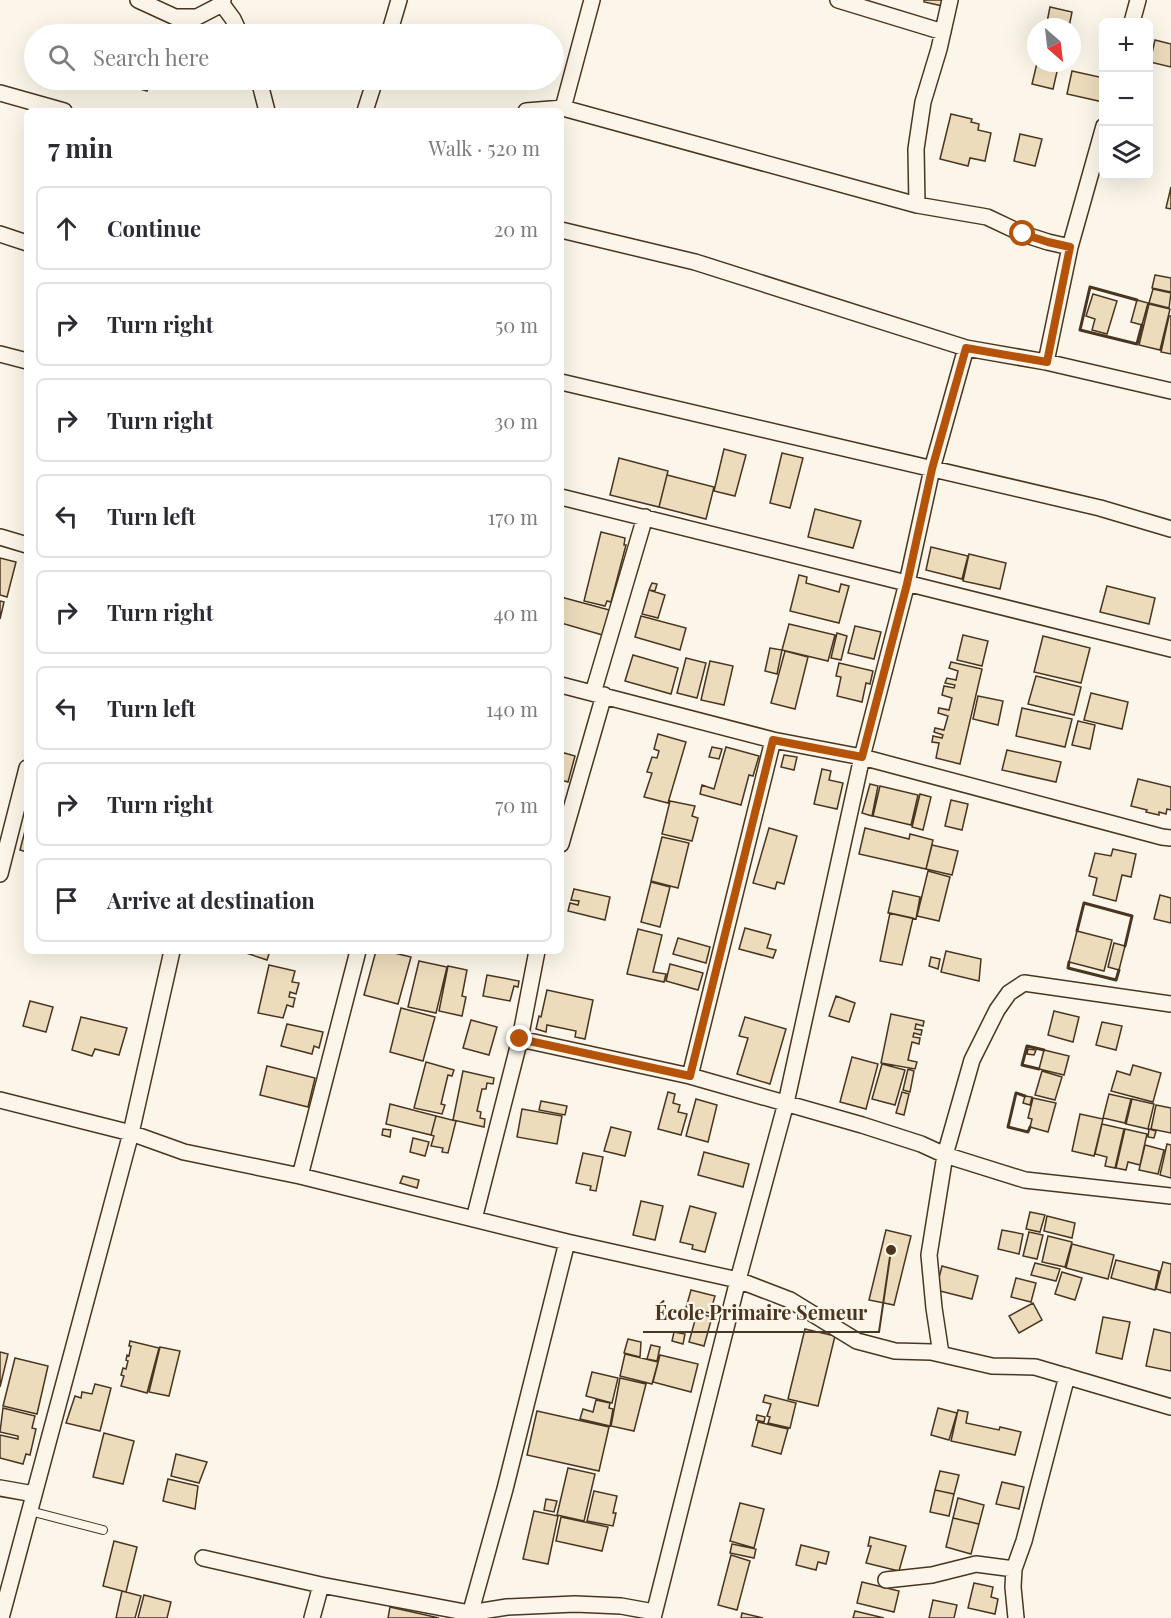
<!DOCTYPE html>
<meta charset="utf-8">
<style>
:root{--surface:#fff;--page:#f7f7f7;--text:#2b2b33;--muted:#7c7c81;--line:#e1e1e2}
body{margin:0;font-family:"Playfair Display",serif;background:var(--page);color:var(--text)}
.controls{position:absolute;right:18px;top:18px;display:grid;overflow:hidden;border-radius:9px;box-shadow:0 6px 24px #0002}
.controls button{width:54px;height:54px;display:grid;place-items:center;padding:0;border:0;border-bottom:2px solid var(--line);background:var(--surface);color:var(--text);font:30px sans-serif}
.compass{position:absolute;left:1027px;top:18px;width:54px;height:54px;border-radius:50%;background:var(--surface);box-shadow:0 6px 24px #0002;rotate:152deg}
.stop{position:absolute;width:18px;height:18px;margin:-14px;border:4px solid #b45309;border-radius:50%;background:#fff}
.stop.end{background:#b45309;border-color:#fff;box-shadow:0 2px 6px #0008}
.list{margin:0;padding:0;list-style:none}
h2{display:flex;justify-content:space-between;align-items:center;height:78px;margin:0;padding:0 24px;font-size:26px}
h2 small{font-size:20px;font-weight:400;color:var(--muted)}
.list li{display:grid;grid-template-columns:39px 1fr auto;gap:18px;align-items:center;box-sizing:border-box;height:84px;margin:0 12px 12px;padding:0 12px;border:2px solid var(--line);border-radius:9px}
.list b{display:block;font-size:22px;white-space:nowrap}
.list em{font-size:20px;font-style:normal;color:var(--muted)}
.icon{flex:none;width:33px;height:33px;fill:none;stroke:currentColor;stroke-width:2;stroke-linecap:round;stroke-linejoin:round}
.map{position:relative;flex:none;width:1171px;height:1618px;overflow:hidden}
.search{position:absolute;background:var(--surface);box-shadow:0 6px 24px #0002;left:24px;top:24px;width:540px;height:66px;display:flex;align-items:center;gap:15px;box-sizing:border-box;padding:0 21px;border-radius:33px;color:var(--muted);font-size:22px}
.panel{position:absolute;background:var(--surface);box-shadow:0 6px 24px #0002;left:24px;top:108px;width:540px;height:846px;border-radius:9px}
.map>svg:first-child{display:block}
.building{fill:#ecdcbc;stroke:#4a3520;stroke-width:1.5}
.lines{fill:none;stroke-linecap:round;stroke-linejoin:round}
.service-casing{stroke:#4a3520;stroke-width:10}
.minor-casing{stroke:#4a3520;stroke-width:18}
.service{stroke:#fbf6e9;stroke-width:8}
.minor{stroke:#fbf6e9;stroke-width:15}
.wall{stroke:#4a3520;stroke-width:3}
.route{stroke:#b45309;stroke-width:8}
.leader{fill:none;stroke:#4a3520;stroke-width:2}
.callout-dot{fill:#4a3520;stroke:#fbf6e9;stroke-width:2}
.callout-label{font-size:20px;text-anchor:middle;font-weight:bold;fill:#4a3520;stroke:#fbf6e9;stroke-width:4.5;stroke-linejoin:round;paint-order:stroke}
</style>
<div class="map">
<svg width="1171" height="1618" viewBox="0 0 1171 1618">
<rect width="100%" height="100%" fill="#fbf6e9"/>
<path class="building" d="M924,0H944L943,6L924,2Z
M1050,7L1072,12L1069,27H1046Z
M1155,40L1171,44V67L1150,62Z
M1037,63H1059L1053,89L1032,84Z
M1072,71L1104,78L1103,102L1067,94Z
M110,80H151L147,91Z
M951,114L972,119L971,122L979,124L978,130L991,133L985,161L970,158L968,166L940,159Z
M1020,134L1042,139L1035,166L1014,161Z
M1171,187V209L1166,208Z
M1155,275L1171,278V292L1152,288Z
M1153,289L1171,293L1169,308L1149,303Z
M1093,294L1117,301L1107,334L1092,330L1095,319L1086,316Z
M1137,300L1148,303L1142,325L1131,322Z
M1149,304L1170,309L1160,350L1139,345Z
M1169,316H1171V354L1161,352Z
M724,449L746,455L735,496L714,491Z
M782,453L803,458L790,508L770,503Z
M619,458L668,471L659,507L610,495Z
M667,475L714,487L706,519L659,507Z
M815,509L861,521L853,548L808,537Z
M601,532L625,538L624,545H626L611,602L607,601L605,606L584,601Z
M931,547L968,556L962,579L926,570Z
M969,554L1006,563L1000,589L963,581Z
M0,558L16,562L7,597L0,595Z
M799,575L807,577L806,583L839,592L841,584L849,586L839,623L790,611Z
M652,583L657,584L655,591L649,590Z
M1107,586L1155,598L1149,624L1100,612Z
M649,590L665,595L658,618L642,614Z
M561,597L613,611L606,636L561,623Z
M0,601L4,602L0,619Z
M641,616L686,628L680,650L635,637Z
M789,624L835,635L828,661L782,650Z
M855,626L881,632L874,659L848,653Z
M837,633L847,636L841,660L831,658Z
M963,635L988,641L982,666L957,660Z
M1043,636L1090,648L1081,683L1034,672Z
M770,648L782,650L777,674L765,671Z
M785,651L808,657L795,709L771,703Z
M633,655L678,668L671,694L625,681Z
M686,658L706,663L697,698L677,693Z
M710,661L733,666L724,705L701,700Z
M951,662L982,669L960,764L936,758L939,743L932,742L933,736L942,738L943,735L934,732L935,728L944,730L948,716L938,713L939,708L949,710L952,698L942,695L944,686L954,688L955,685L945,683L947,678L956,680L958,671L949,668Z
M839,663L873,671L870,684L866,683L862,702L837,696L841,677L836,676Z
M1036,676L1081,687L1074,715L1028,704Z
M1091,693L1128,702L1122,729L1084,720Z
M978,696L1003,701L998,725L973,719Z
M1022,708L1072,719L1065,747L1016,736Z
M1078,721L1095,725L1090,749L1072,745Z
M658,734L686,742L668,803L644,797L652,773L647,772L652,757L657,758L659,751L654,749Z
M712,747L722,749L719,759L709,757Z
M726,747L759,756L753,776L749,775L741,805L700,794L702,785L714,789Z
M1007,750L1061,762L1056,782L1002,770Z
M561,752L575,756L568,782L561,780Z
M784,755L797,757L794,770L781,767Z
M822,769L831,771L829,780L843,783L837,809L814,804Z
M1138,779L1171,787V810L1167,809L1166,814L1159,812V815L1146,812L1147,810L1131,806Z
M870,784L878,786L872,816L862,813Z
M880,786L918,795L911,825L873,816Z
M920,794L931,797L923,830L912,827Z
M951,800L968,804L962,830L945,826Z
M670,801L695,806L692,816L698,818L692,841L662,834Z
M26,827H27V852L20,850Z
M769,828L797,836L784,884L777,882L775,889L753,883Z
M865,828L909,839L910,834L933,840L926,869L859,854Z
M662,837L689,843L678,888L651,881Z
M932,845L958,851L952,875L926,869Z
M1113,849L1136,854L1131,877L1122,875L1116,901L1093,895L1097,878L1089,876L1095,853L1111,856Z
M928,871L950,877L939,921L917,916Z
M651,882L670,887L660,927L641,922Z
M574,889L610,897L605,920L568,911L570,903L578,905L579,901L571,900Z
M893,891L920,897L916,919L888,913Z
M1160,895L1171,898V923L1154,919Z
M890,913L913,918L902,965L880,961Z
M745,928L771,935L767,948L776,950L773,958L739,949Z
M638,929L662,935L653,972L666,974L664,982L627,974Z
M1077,931L1112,940L1104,971L1069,962Z
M678,938L710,947L706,963L673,954Z
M1114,943L1125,946L1119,970L1108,967Z
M240,951H270L267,960Z
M376,951H386L411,957L398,1004L364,995Z
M946,951L981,959L979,981L941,972Z
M931,957L940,959L938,969L929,966Z
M419,961L447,967L436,1013L408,1007Z
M670,964L703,973L698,990L666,981Z
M269,965L295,971L292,982L299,983L296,994L290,992L289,997L295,998L293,1007L287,1005L283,1018L258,1013Z
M448,966L467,970L462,996L466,997L462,1016L439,1011Z
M487,975L519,981L518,987L514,986L510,1001L483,996Z
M547,990L593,1000L585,1039L575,1037L576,1031L547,1025L546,1032L536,1029L539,1016L541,1017Z
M836,996L855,1003L849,1022L829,1016Z
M30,1001L53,1007L46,1032L23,1026Z
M401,1008L435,1017L423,1061L390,1052Z
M1054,1011L1079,1017L1073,1042L1048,1035Z
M891,1014L924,1021L923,1026L916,1024L915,1029L922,1030L921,1035L914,1033L913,1037L920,1038L919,1044L912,1042L908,1060L917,1062L915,1069L881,1063Z
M81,1017L127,1028L119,1055L95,1049L92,1056L72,1050Z
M745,1017L786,1029L770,1084L737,1074L748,1038L739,1036Z
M471,1020L497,1027L489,1055L463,1048Z
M1102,1022L1122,1026L1116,1050L1096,1045Z
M287,1024L323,1032L319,1048L314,1046L312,1054L281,1046Z
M1028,1049L1036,1050L1034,1055L1027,1054Z
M1044,1050L1069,1056L1064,1075L1039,1069Z
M852,1057L878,1064L866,1109L840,1102Z
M426,1062L454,1070L452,1076L448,1075L441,1104L445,1105L442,1114L414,1108Z
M882,1064L905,1070L895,1105L872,1099Z
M1133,1065L1161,1073L1153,1102L1111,1091L1117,1071L1130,1075Z
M267,1066L315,1078L308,1107L260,1095Z
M908,1069L914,1071L910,1092L903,1090Z
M463,1071L494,1078L493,1084L487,1083L486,1089H482L477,1111L481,1112L480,1118L485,1119L484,1127L453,1120Z
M1042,1071L1062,1077L1055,1100L1035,1095Z
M668,1092L675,1094L673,1103L680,1105L678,1112L687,1114L681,1135L658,1129Z
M902,1092L909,1094L904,1115L896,1113Z
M1109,1094L1131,1099L1125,1123L1103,1118Z
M1025,1096L1032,1097L1030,1105L1023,1103Z
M1033,1098L1056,1103L1048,1132L1030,1127L1032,1119L1028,1118Z
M696,1099L717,1105L708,1142L686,1136Z
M1132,1099L1154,1104L1148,1129L1126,1124Z
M541,1101L567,1106L565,1115L539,1110Z
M390,1104L436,1116L431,1135L386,1124Z
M1156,1105L1171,1108V1133L1151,1129Z
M522,1109L562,1116L557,1144L517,1137Z
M1080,1114L1103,1119L1094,1156L1072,1151Z
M436,1116L456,1121L448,1153L442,1152L443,1148L431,1146L434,1136L431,1135Z
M1102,1124L1124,1129L1115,1168L1105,1166L1107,1157L1095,1154Z
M611,1127L631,1132L625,1156L604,1151Z
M383,1129L391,1130L390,1137L382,1135Z
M1125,1129L1147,1134L1140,1165L1128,1162L1126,1170L1116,1168Z
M1149,1129L1156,1131L1154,1138L1148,1137Z
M413,1138L429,1142L425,1156L410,1152Z
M1167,1144L1171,1145V1178L1160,1175Z
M1145,1145L1164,1150L1158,1174L1139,1170Z
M704,1152L749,1164L743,1187L698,1175Z
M583,1153L603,1157L596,1191L590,1190L591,1186L576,1183Z
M403,1176L419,1180L417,1188L400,1183Z
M641,1201L663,1206L655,1240L633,1235Z
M690,1206L716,1213L705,1252L692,1249L693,1245L680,1242Z
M1030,1212L1045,1215L1040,1232L1026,1229Z
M1047,1216L1075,1223L1072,1238L1044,1231Z
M886,1230L911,1236L894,1305L869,1300Z
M1002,1230L1023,1234L1019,1254L998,1249Z
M1029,1232L1043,1235L1037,1259L1023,1256Z
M1048,1236L1072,1242L1065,1267L1042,1262Z
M1072,1244L1114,1255L1108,1279L1066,1268Z
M1116,1260L1159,1271L1155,1290L1111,1278Z
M1163,1262L1171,1264V1293L1156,1289Z
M1035,1263L1060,1269L1056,1281L1031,1275Z
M942,1266L978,1276L972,1299L936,1290Z
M1062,1272L1082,1278L1075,1300L1055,1294Z
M1016,1278L1036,1283L1031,1302L1011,1297Z
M691,1290L715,1296L710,1313L686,1308Z
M1033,1303L1042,1320L1019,1333L1009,1316Z
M697,1313L712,1317L704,1346L689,1342Z
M1103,1317L1130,1322L1122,1359L1096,1353Z
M805,1329L835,1336L818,1406L788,1399Z
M1154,1329L1171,1333V1371L1146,1366Z
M674,1332L685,1334L683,1344L672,1341Z
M628,1339L641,1342L640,1357L624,1353Z
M130,1341L159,1348L147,1393L121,1386L124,1376L121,1375L123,1368L126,1369L128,1361L126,1360L127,1355L129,1356L131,1346H129Z
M651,1345L660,1347L657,1361L647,1359Z
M160,1347L180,1351L169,1396L149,1392Z
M0,1352L8,1354L0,1387Z
M625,1354L658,1362L652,1384L620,1376Z
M660,1355L698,1364L691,1392L653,1382Z
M15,1358L48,1366L37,1414L3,1406Z
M592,1372L618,1378L612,1403L586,1396Z
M620,1378L646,1384L634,1431L611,1426Z
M95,1384L111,1388L100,1431L66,1423L75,1396L81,1398L82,1392L92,1394Z
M765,1395L796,1403L790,1428L768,1423L770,1417L767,1416L771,1404L763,1402Z
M596,1400L610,1403L609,1408L613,1409L610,1426L580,1419L583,1409L593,1412Z
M3,1408L35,1416L32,1428L36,1429L30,1455L26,1454L23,1464L0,1458V1435L18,1439V1436L0,1432Z
M938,1408L957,1413L949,1440L931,1435Z
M958,1410L968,1412L966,1423L999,1430L1000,1427L1021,1432L1015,1455L951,1441Z
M537,1411L609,1427L599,1471L527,1455Z
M757,1415L765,1417L764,1422L756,1420Z
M758,1422L788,1429L781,1454L752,1446Z
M104,1433L134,1441L123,1484L93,1477Z
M176,1454L207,1462L199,1483L171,1476Z
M568,1468L595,1474L584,1521L557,1515Z
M940,1471L959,1475L954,1494L935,1490Z
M168,1479L198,1486L195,1509L163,1501Z
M1002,1482L1024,1487L1019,1509L996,1504Z
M935,1490L954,1494L949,1516L930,1512Z
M594,1491L617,1496L613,1513H616L613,1526L587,1521Z
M958,1498L984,1505L979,1524L953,1518Z
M546,1499L557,1501L554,1512L544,1510Z
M740,1503L764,1509L754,1548L730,1541Z
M534,1511L558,1516L548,1564L523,1559Z
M561,1517L608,1527L602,1551L556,1541Z
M953,1518L979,1524L971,1554L946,1547Z
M870,1537L906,1546L899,1571L866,1563L871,1546H868Z
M114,1541L137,1547L126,1592L103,1586Z
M732,1544L756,1549L754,1558L730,1553Z
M801,1545L829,1552L826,1564L818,1562L816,1570L796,1565Z
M731,1555L750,1561L737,1610L718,1605Z
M862,1582L899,1591L894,1612L857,1603Z
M974,1583L993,1587L991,1597L998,1599L995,1614L968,1608Z
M122,1591L141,1596L135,1618H116Z
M144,1595L171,1602L167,1618H138Z
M933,1600L957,1605L954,1618H929Z
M390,1607L439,1618H388Z
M855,1611L884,1618H853Z
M742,1613L763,1618H741Z"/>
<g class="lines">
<defs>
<path id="service" d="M30,1511L103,1530"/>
<path id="minor" d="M138,0L175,17H197L222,4
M223,0L222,4L233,19L240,34
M838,0L943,32
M950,0L939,49L923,102L916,149L917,205L987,217L1023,234L1048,242L1070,247
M1132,22L1138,0
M389,34L399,0
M259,80L267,111
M0,93L64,111
M563,108L592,0
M365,111L375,80
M526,111L563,108L917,205
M561,230L695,262L966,348L1046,362L1171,391
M0,234L27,243
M0,354L27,361
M1046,362L1070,247L1104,126
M561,382L1100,508L1171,529
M561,497L1171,649
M0,537L27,545
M561,685L773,740L862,757L1162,837L1171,838
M593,693L645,517
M561,844L604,695
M0,874L27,768
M520,1039L690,1076L862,1125L921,1144L945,1155L1025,1180L1171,1196
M690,1076L773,740
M0,1100L131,1133L184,1152L300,1176L567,1242L738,1280L790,1300L857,1341L895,1351L931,1352L992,1366L1035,1367L1171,1407
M300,1176L358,951
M474,1219L520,1039L537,951
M941,1354L934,1308L929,1255L945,1155L972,1060L997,1010L1009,993L1024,983L1171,1004
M0,1488L34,1494
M203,1558L321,1585L470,1613L507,1607L575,1604L621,1606L654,1612
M1014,1569L1013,1587L1016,1618
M886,1580L932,1575L976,1564L1014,1569L1024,1541L1067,1376
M1,1618L131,1133L172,951
M312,1618L321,1585
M469,1618L505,1489L567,1242
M653,1618L738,1280L786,1103L862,757L907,583L932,469L966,348"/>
</defs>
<use href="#service" class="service-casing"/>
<use href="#minor" class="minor-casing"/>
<use href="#service" class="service"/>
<use href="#minor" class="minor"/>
<path class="wall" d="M1137,300L1090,287L1080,330L1137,344L1142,325
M1077,931L1084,903L1132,916L1125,946
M1069,962L1068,968L1116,980L1119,970
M1039,1069L1022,1065L1027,1046L1044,1050
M1025,1096L1016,1093L1008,1127L1028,1132L1030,1127"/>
</g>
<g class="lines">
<path class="route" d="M520,1039L690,1076L773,740L862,757L907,584L932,469L966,348L1047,362L1070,247L1048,242L1023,234"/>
</g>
<path class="leader" d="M891 1250L879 1332H643"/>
<circle class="callout-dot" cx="891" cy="1250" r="6"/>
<g class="callout-label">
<text x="761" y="1320">École Primaire Semeur</text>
</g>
</svg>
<div class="controls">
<button>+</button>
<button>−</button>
<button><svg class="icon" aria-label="layers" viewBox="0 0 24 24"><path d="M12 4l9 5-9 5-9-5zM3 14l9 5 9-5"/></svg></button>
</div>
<svg class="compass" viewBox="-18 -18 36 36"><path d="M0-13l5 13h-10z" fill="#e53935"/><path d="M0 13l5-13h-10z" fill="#7c7c81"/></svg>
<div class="stop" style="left:1023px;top:234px"></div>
<div class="stop end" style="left:520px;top:1039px"></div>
<div class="search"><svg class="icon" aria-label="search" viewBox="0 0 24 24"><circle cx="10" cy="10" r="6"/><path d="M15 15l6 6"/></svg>Search here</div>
<section class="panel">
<h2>7 min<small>Walk · 520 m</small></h2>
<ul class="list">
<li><svg class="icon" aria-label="ahead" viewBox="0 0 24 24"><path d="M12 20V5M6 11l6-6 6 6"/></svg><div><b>Continue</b></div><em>20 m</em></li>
<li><svg class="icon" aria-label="right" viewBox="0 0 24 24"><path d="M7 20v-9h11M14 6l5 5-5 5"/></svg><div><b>Turn right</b></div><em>50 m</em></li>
<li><svg class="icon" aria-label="right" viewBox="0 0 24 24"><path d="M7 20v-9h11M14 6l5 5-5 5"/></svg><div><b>Turn right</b></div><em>30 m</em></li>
<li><svg class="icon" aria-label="left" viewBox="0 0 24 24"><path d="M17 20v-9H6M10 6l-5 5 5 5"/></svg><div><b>Turn left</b></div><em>170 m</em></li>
<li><svg class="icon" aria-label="right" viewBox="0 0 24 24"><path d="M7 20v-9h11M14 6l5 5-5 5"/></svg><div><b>Turn right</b></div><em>40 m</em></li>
<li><svg class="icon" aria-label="left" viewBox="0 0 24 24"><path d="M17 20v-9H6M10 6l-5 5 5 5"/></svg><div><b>Turn left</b></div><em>140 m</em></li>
<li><svg class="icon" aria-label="right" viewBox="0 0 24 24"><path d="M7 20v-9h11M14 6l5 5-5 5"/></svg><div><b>Turn right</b></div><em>70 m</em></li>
<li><svg class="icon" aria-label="arrive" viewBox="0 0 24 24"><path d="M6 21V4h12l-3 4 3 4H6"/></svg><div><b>Arrive at destination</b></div></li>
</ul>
</section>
</div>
